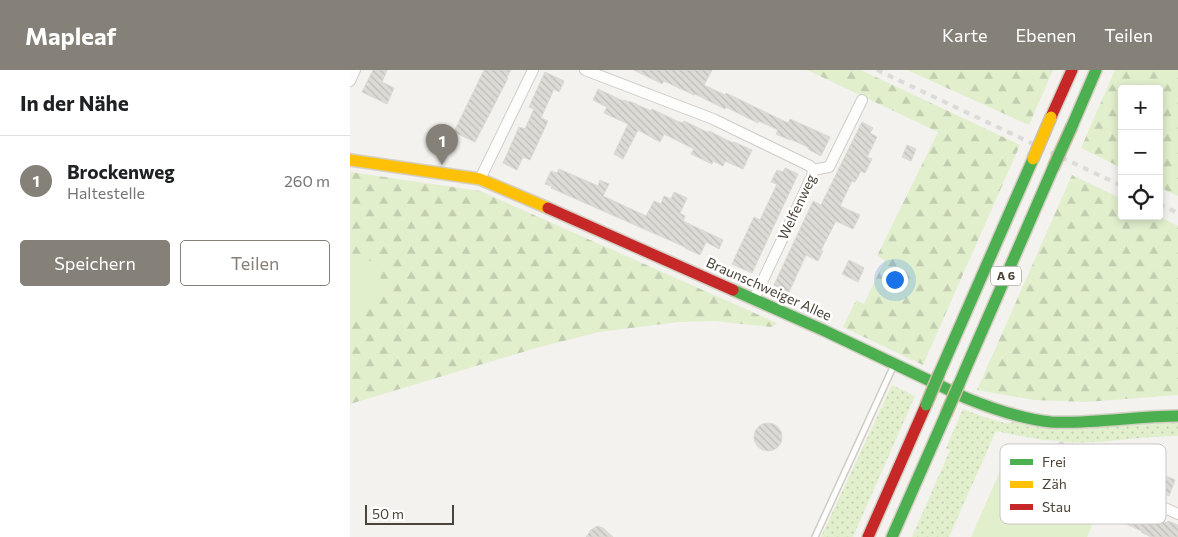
<!DOCTYPE html>
<html lang="de">
<meta charset="utf-8">
<style>
:root{--surface:#fff;--page:#f6f6f6;--text:#202124;--muted:#757577;--line:#e0e0e0;--accent:#868178}
body{margin:0;font-family:Commissioner,sans-serif;background:var(--page);color:var(--text)}
.controls{position:absolute;right:15px;top:15px;display:grid;overflow:hidden;border-radius:5px;box-shadow:0 2px 8px #0003}
.controls button{width:45px;height:45px;display:grid;place-items:center;padding:0;border:0;border-bottom:1px solid var(--line);background:var(--surface);color:var(--text);font:25px sans-serif}
.scale{position:absolute;left:15px;bottom:12px;width:89px;box-sizing:border-box;padding-left:5px;border:2px solid #4c4438;border-top:0;font-size:14px;line-height:18px;white-space:nowrap;color:#4c4438;-webkit-text-stroke:4px #fff;paint-order:stroke}
.you{position:absolute;left:544px;top:209px;width:18px;height:18px;margin:-12px;border:4px solid #fff;border-radius:50%;background:#1a73e8;box-shadow:0 0 0 8px #1a73e833}
.badge{display:grid;place-items:center;width:32px;height:32px;border-radius:50%;background:var(--accent);color:#fff;font-size:16px;font-weight:700}
.pin{position:absolute;translate:-50% -41px;filter:drop-shadow(0 1px 2px #0008)}
.pin::after{content:'';position:absolute;top:26px;width:18px;height:15px;background:inherit;clip-path:polygon(0 0,100% 0,50% 100%)}
.list{margin:0;padding:0;list-style:none}
h2{display:flex;justify-content:space-between;align-items:center;height:65px;margin:0;padding:0 20px;font-size:21px}
h2 small{font-size:16px;font-weight:400;color:var(--muted)}
.list li{display:grid;grid-template-columns:32px 1fr auto;gap:15px;align-items:center;box-sizing:border-box;height:90px;padding:0 20px;border-top:1px solid var(--line)}
.list b{display:block;font-size:19px;white-space:nowrap}
.list p{margin:0;font-size:16px;white-space:nowrap;color:var(--muted)}
.list em{font-size:16px;font-style:normal;color:var(--muted)}
.actions{display:flex;gap:10px;padding:15px 20px}
.actions a{flex:1;padding:11px 0;border:1px solid var(--accent);border-radius:5px;text-align:center;font-size:18px;color:var(--accent)}
.actions .main{background:var(--accent);color:#fff}
.icon{flex:none;width:28px;height:28px;fill:none;stroke:currentColor;stroke-width:2;stroke-linecap:round;stroke-linejoin:round}
.map{position:relative;flex:none;width:828px;height:467px;overflow:hidden}
header{display:flex;align-items:center;gap:30px;box-sizing:border-box;height:70px;padding:0 25px;background:var(--accent);color:#fff}
header strong{font-size:24px}
nav{display:flex;gap:28px;margin-inline-start:auto;font-size:18px}
main{display:flex}
aside{flex:1;background:var(--surface)}
.map>svg:first-child{display:block}
.grass{fill:url(#grass-dots)}
.forest{fill:url(#forest-firs)}
.green{fill:#e1efcd}
.building{fill:url(#building-back-hatch);stroke:#dcd9d3}
.lines{fill:none;stroke-linecap:round;stroke-linejoin:round}
.lane-casing{stroke:#d0cdc8;stroke-width:8}
.street-casing{stroke:#d0cdc8;stroke-width:12}
.fast-casing{stroke:#d3cfc4;stroke-width:14}
.slow-casing{stroke:#d3cfc4;stroke-width:14}
.jam-casing{stroke:#d3cfc4;stroke-width:14}
.lane{stroke:#fdfdfc;stroke-width:5}
.street{stroke:#fdfdfc;stroke-width:10}
.fast{stroke:#4caf50;stroke-width:11}
.slow{stroke:#ffc107;stroke-width:11}
.jam{stroke:#c62828;stroke-width:11}
.rail{stroke:#dbdbda;stroke-width:4;stroke-dasharray:6 6;stroke-linecap:butt}
.fast-bridge-casing{stroke:#cdbfa8;stroke-width:14;stroke-linecap:butt}
.slow-bridge-casing{stroke:#cdbfa8;stroke-width:14;stroke-linecap:butt}
.fast-bridge{stroke:#4caf50;stroke-width:11}
.slow-bridge{stroke:#ffc107;stroke-width:11}
.labels{text-anchor:middle;stroke-width:5;stroke-linejoin:round;paint-order:stroke}
.shield{fill:#fff;stroke:#827c74;stroke-width:1}
.shield-label{font-size:12px;font-weight:bold;fill:#4c4438}
.street-label{font-size:14px;fill:#4c4438;stroke:#fff}
.key{fill:#fff;stroke:#c9c7c3;stroke-width:1}
.key-label{font-size:14px;fill:#4c4438}
</style>
<header>
<strong>Mapleaf</strong>
<nav><a>Karte</a><a>Ebenen</a><a>Teilen</a></nav>
</header>
<main>
<aside>
<h2>In der Nähe<small></small></h2>
<ul class="list">
<li><span class="badge">1</span><div><b>Brockenweg</b><p>Haltestelle</p></div><em>260 m</em></li>
</ul>
<div class="actions"><a class="main">Speichern</a><a>Teilen</a></div>
</aside>
<div class="map">
<svg width="828" height="467" viewBox="0 0 828 467">
<defs>
<pattern id="grass-dots" width="8" height="8" patternUnits="userSpaceOnUse" patternTransform="scale(1.25)"><rect width="8" height="8" fill="#e1efcd"/><path d="M2 2h.1M6 6h.1" fill="none" stroke="#c3ceb1" stroke-width="1.8" stroke-linecap="round"/></pattern>
<pattern id="forest-firs" width="22" height="20" patternUnits="userSpaceOnUse" patternTransform="scale(1.25)"><rect width="22" height="20" fill="#e1efcd"/><path d="M5 1l3.5 6h-7zM16 11l3.5 6h-7z" fill="#c3ceb1"/></pattern>
<pattern id="building-back-hatch" width="6" height="6" patternUnits="userSpaceOnUse" patternTransform="scale(1.25)"><rect width="6" height="6" fill="#dddbd6"/><path d="M-1 5l2 2M0 0l6 6M5-1l2 2" fill="none" stroke="#bfbdb8"/></pattern>
</defs>
<rect width="100%" height="100%" fill="#f3f2ee"/>
<path class="grass" d="M542,315L565,326L503,467H471Z
M613,339L637,348L655,353L664,352L684,357L710,359L807,353H828V366C801,366 774,370 746,372C712,374 679,368 646,361L599,467H562L600,380L596,378Z"/>
<path class="forest" d="M457,0H511L670,75L573,295L493,257L506,230L514,234L535,190L527,186L588,62Z
M557,0H703L679,55Z
M765,0H828V126L809,117V19H772V98L731,78Z
M0,102L130,121L427,253L422,257L364,251L329,252L249,262L186,278L0,334Z
M722,105L772,129V146H808L828,156V325L736,332L684,330L627,320Z"/>
<path class="green" d="M0,189L32,192L27,240L0,238Z
M662,374L758,418L737,467H621Z"/>
<path class="building" d="M23,0H37L32,12L44,18L37,34L12,22Z
M134,0H161L157,7L158,8L125,72L104,62Z
M284,0H362L354,15L375,25L376,23L438,53L440,49L480,67L471,86L458,79V77L440,69V70L426,64L428,60L409,51L408,53L376,37L375,39L345,24L344,25L314,11L312,14Z
M195,2L214,11L209,22L204,19L191,48L198,51L180,90L173,87L167,100L153,93L169,57L175,59L184,39L179,37Z
M248,19L273,31L274,30L279,32V31L301,41L302,39L327,51L332,53L334,51L359,63V61L383,73L384,72L402,80L393,99L375,91L373,96L363,91L362,94L341,84L344,79L314,64L310,72L288,60L273,89L264,84L278,54L254,43L257,37L243,30Z
M512,52L523,58L520,63L527,67L517,87L522,89L515,103L511,101L505,112L502,111L490,136L510,145L503,159L486,151L471,180L473,181L468,191L456,185L439,222L424,215L463,131L471,135Z
M557,75L566,79L561,91L552,87Z
M435,98L448,104L402,203L382,194L404,147L410,150L427,114L421,112L427,100L433,102Z
M209,99L248,116L250,110L259,114L253,126L296,146L304,131L311,134L314,126L321,129L324,122L337,128L330,143L335,146L333,151L373,170L369,179L356,172L350,185L335,178V177L201,118L202,116L195,114L201,101L207,103Z
M499,190L514,198L508,212L492,204Z
M404 367a14 14 0 1 1 28 0a14 14 0 1 1-28 0Z
M796,394L814,402L812,404L825,410L819,426L805,420L807,417L790,409Z
M774,434L817,453L818,451L828,455V467H801L791,462L792,461L767,450Z
M247,456L253,458L263,467H236L241,460Z"/>
<g class="lines">
<defs>
<path id="lane" d="M711,376L714,382L771,410
M465,467L544,295"/>
<path id="street" d="M235,0L363,49L460,96L463,100
M0,11L5,0
M463,100L479,97L512,30
M130,109L183,0
M404,229L462,106L463,100
M768,417L828,444"/>
<path id="fast" d="M722,56L746,0
M383,220L473,260L616,328C643,339 671,349 701,352C743,354 786,346 828,346
M589,304L683,89
M609,314L703,98
M542,467L596,344"/>
<path id="slow" d="M0,90L130,109L198,138"/>
<path id="jam" d="M701,47L722,0
M198,138L383,220
M518,467L576,335"/>
</defs>
<use href="#lane" class="lane-casing"/>
<use href="#street" class="street-casing"/>
<use href="#fast" class="fast-casing"/>
<use href="#slow" class="slow-casing"/>
<use href="#jam" class="jam-casing"/>
<use href="#lane" class="lane"/>
<use href="#street" class="street"/>
<use href="#fast" class="fast"/>
<use href="#slow" class="slow"/>
<use href="#jam" class="jam"/>
<path class="rail" d="M527,0L772,116
M809,134L828,143"/>
<defs>
<path id="fast-bridge" d="M703,98L722,56
M576,335L589,304
M596,344L609,314"/>
<path id="slow-bridge" d="M683,89L701,47"/>
</defs>
<use href="#fast-bridge" class="fast-bridge-casing"/>
<use href="#slow-bridge" class="slow-bridge-casing"/>
<use href="#fast-bridge" class="fast-bridge"/>
<use href="#slow-bridge" class="slow-bridge"/>
</g>
<g class="labels">
<rect class="shield" x="641" y="196.5" width="30" height="19" rx="4"/>
<g class="shield-label">
<text x="656" y="210">A 6</text>
</g>
<g class="street-label">
<text transform="translate(447 137) rotate(-65)" y="5">Welfenweg</text>
<text transform="translate(419 219) rotate(24)" y="5">Braunschweiger Allee</text>
</g>
</g>
<rect x="650" y="374" width="166" height="80" rx="8" class="key"/>
<rect x="660" y="389" width="23" height="6" fill="#4caf50"/>
<rect x="660" y="411" width="23" height="7" fill="#ffc107"/>
<rect x="660" y="434" width="23" height="6" fill="#c62828"/>
<g class="key-label">
<text x="692" y="397">Frei</text>
<text x="692" y="419">Zäh</text>
<text x="692" y="442">Stau</text>
</g>
</svg>
<div class="controls">
<button>+</button>
<button>−</button>
<button><svg class="icon" aria-label="locate" viewBox="0 0 24 24"><circle cx="12" cy="12" r="6"/><path d="M12 2v4M12 18v4M2 12h4M18 12h4"/></svg></button>
</div>
<div class="scale">50 m</div>
<div class="you"></div>
<div class="pin badge" style="left:92px;top:95px">1</div>
</div>
</main>
